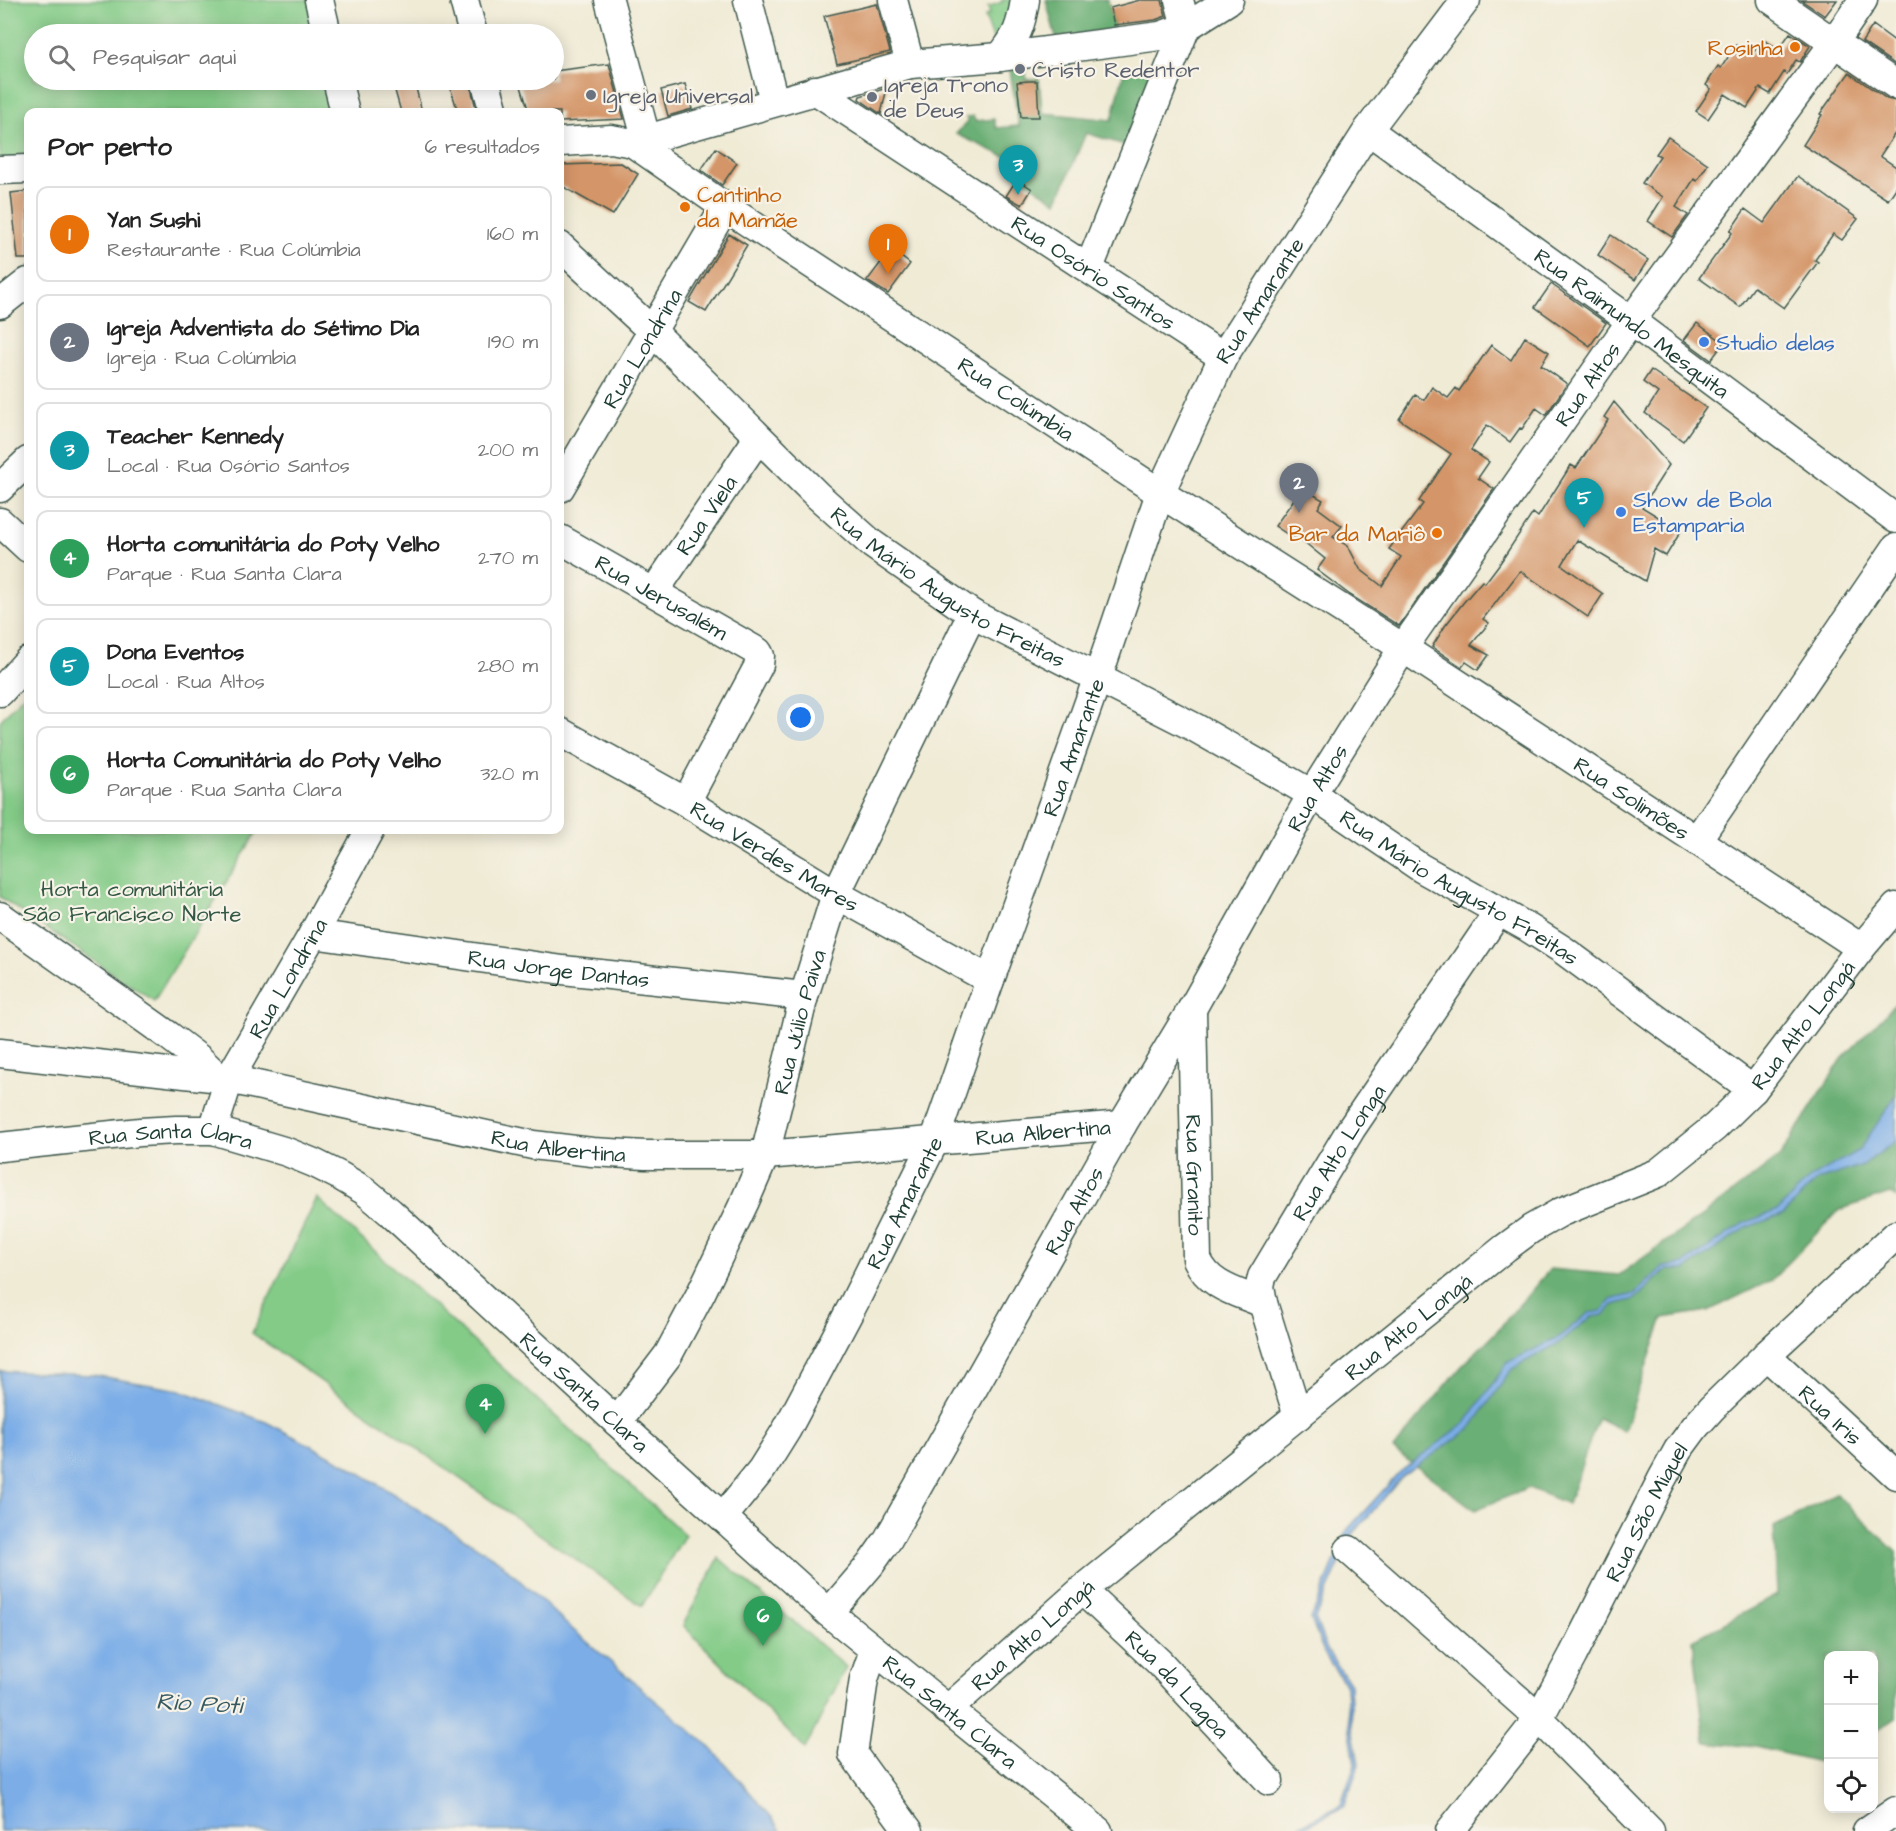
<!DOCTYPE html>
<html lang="pt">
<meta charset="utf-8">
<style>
:root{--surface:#fff;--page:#f2f2f2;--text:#222;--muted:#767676;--line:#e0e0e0;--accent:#c8321e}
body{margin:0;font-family:"Architects Daughter",sans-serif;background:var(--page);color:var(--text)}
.controls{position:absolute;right:18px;bottom:18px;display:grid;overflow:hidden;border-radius:12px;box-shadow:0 3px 15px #0003}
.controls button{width:54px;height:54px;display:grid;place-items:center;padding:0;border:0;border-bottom:2px solid var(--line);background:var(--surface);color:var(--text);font:30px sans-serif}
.you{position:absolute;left:801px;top:718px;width:21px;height:21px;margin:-15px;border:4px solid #fff;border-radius:50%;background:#1a73e8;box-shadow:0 0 0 9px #1a73e833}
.badge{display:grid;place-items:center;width:39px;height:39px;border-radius:50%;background:var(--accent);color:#fff;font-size:20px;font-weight:700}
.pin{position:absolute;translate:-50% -50px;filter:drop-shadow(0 2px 3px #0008)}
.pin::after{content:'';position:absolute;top:32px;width:21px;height:18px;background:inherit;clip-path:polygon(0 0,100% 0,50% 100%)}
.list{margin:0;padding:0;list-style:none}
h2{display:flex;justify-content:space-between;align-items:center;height:78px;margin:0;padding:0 24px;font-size:26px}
h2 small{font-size:20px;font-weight:400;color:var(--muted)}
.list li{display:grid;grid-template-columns:39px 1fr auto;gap:18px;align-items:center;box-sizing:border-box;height:96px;margin:0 12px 12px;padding:0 12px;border:2px solid var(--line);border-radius:12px}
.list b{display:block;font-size:22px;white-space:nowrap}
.list p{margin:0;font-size:20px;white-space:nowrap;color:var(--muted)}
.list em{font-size:20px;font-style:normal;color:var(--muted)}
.icon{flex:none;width:33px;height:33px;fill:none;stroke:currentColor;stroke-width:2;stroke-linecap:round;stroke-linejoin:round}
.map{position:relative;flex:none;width:1896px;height:1831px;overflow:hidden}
.search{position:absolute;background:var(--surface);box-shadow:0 3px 15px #0003;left:24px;top:24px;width:540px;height:66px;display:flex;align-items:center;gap:15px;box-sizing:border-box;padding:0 21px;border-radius:33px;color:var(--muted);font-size:22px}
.panel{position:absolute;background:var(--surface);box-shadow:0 3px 15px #0003;left:24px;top:108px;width:540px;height:726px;border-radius:12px}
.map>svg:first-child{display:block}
.green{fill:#83cb87;stroke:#51845e;stroke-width:1.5}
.forest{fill:#6aaf74;stroke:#447654;stroke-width:1.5}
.water{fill:#7bade7;stroke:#4d758e;stroke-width:1.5}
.building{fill:#d49568}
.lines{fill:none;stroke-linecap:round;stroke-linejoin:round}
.minor-casing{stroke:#3e574c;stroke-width:31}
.minor{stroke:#fff;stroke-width:28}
.food-dot{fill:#e8710a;stroke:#f7f3e8;stroke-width:2}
.worship-dot{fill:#6b7280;stroke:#f7f3e8;stroke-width:2}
.shop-dot{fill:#3f7fe0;stroke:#f7f3e8;stroke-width:2}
.labels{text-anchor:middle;stroke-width:4.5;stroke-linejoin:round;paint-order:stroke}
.food-label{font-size:22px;fill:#c56008;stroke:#f7f3e8;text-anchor:end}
.worship-label{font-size:22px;fill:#5b616d;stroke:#f7f3e8;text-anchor:start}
.street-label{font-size:22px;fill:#1f3d34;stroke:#f7f3e8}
.shop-label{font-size:22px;fill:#366cbe;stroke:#f7f3e8;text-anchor:start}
.park-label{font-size:22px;fill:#335945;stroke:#f7f3e8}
.water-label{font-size:24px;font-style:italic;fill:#365961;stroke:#f7f3e8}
</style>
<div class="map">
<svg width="1896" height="1831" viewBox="0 0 1896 1831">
<rect width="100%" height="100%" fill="#f7f3e8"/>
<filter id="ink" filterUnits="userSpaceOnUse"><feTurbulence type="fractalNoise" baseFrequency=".0167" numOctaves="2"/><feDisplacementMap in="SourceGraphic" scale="12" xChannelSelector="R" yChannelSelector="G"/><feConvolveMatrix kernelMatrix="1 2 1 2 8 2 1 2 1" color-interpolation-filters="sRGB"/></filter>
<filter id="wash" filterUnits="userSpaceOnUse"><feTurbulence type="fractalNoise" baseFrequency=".008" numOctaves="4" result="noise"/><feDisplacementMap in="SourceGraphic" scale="24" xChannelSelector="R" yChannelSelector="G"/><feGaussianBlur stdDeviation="1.35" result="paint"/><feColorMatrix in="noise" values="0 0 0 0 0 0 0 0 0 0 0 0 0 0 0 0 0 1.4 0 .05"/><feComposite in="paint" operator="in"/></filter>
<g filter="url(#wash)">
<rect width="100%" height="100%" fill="#f0ebd5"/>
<path class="green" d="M0,0H309L318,34H34V80H330L339,112H28V173L0,175Z
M1002,0H1019L995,44L985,16L990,14L988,7L1002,2Z
M28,690V830H258L154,1001L0,897V721Z
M317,1198L685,1535L642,1606L252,1333Z
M719,1558L846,1667L805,1749L683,1625Z"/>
<path class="forest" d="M1046,0H1108L1115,29L1056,38Z
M1026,67V80L1039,78L1042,113L1112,120L1125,67L1157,69L1128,146L1086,133L1057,202L1014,173L1019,163L956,134L968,121L966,117L973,116L975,121L994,119L996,128L1019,126L1010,70Z
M1896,1003V1198L1890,1193L1839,1210L1772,1280L1708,1311L1663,1318L1624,1431L1598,1418L1568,1504L1529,1488L1475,1510L1393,1449L1461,1367L1496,1332L1550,1269L1619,1275L1706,1213L1780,1156L1842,1059Z
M1836,1494L1896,1552V1718L1874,1733V1656H1828V1764L1756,1747L1705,1742L1693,1640L1777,1595L1774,1527Z"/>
<path class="water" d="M1896,1096V1141L1863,1165L1816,1181L1784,1214L1748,1227L1685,1270H1666L1635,1299L1613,1305L1604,1315L1591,1317L1559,1343L1512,1369L1471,1428L1403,1476L1353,1534L1315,1618L1328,1652L1350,1684L1352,1727L1359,1764L1344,1807L1304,1827L1302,1831H1297L1300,1825L1340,1806L1355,1764L1349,1725L1346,1686L1324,1653L1311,1619L1348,1529L1400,1472L1465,1423L1508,1362L1557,1338L1589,1313L1602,1311L1611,1300L1634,1294L1664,1267L1684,1264L1744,1223L1778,1210L1810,1178L1859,1150Z
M0,1371L93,1375L180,1390L266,1422L346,1464L498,1560L564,1622L712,1749L775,1821L781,1831H0Z"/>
<g id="blocks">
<path class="building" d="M1140,0H1162L1166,16L1155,20L1114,25L1110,8Z
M1801,0H1837L1825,16Z
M877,4L890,52L837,64L824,16Z
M1873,25L1896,42V65L1862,42Z
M1790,33L1810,46L1800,62L1796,60L1787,74L1784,72L1770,94L1760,88L1747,108L1725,94L1708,119L1696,111L1711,89L1706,85L1718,66L1721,68L1736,45L1752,55L1762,39L1779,49Z
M609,64L624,119L560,122V112H529L519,80H554V71Z
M1849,73L1887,99L1896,101V132L1880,156L1896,167V188L1888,200L1803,145L1822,115L1820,114Z
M392,80H414L422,112H401Z
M448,80H469L477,112H458Z
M1029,81H1037L1039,117H1021L1017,82Z
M685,84L692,109L668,116L661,90Z
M887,88L881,114L859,99L860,96Z
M1668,137L1708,164L1697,181L1694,179L1676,207L1688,215L1672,237L1648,221L1663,197L1642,183L1660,156L1656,154Z
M716,148L737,163L722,185L701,170Z
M621,163L638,174L613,215L560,185V165Z
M1798,176L1858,219L1842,240L1833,234L1815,260L1818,262L1784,308L1754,287L1740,307L1699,278L1732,233L1730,231L1745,209L1764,223Z
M1017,179L1032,189L1022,205L1006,196Z
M28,191V259H18L11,193Z
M729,234L747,245L706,312L689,302Z
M1611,235L1648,260L1635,280L1598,255Z
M891,249L910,264L888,294L867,281Z
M1551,284L1606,323L1590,346L1535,307Z
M1697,323L1724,343L1711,360L1684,340Z
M1525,337L1549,352L1541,365L1567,384L1546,415L1536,408L1522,429L1520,428L1510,442L1487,425L1471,450L1489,462L1478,478L1494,489L1399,626L1350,595L1317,570L1325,559L1298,537L1296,540L1275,526L1302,488L1323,500L1318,508L1342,526L1333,537L1348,546L1360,569L1382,586L1401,557L1389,549L1423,504L1419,501L1451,454L1399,419L1415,395L1424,400L1432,387L1448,398L1456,388L1459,391L1491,345L1511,360Z
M1651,370L1706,408L1683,441L1645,413L1658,393L1643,382Z
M1614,402L1669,465L1642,507L1681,531L1666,556L1654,549L1645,581L1577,540L1562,565L1603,594L1588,617L1520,571L1483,619L1489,623L1471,645L1489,655L1478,670L1466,662L1462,667L1432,647L1445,626L1463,603L1482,581L1485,583L1500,563L1533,513L1538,517L1571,465L1576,468L1608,420L1604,417Z"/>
</g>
</g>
<g filter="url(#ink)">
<use href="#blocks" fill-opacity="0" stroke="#3e574c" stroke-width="1.5"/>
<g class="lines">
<defs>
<g id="minor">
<path d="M319,0L327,34"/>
<path d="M464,0L473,34"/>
<path d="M609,0L646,138"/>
<path d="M748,0L774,101"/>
<path d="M893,0L910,64"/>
<path d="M1772,0L1896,85"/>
<path d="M1000,57C1017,37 1021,26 1025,0"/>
<path d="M337,80L345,112"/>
<path d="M485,80L494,112"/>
<path id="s1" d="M815,90L1223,357"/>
<path id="s2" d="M1368,130L1631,321L1896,519"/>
<path id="s3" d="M560,142L611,139L633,143L725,207L1160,493L1403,648L1861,948"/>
<path d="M633,143L910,64L1000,57L1160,36L1186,27L1229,0"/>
<path d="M0,170L28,169"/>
<path id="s4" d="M560,246L651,330L817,495L872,544L972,614L1194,727L1312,794L1421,868L1527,927L1563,950L1753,1090"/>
<path d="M1089,268L1186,27L1179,0"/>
<path d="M0,304L28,282"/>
<path d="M0,488L28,461"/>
<path id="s5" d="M560,488L725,207"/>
<path d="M0,522L28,548"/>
<path id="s6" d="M560,539L758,652L760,656L759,665L686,802"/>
<path id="s7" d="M654,592L758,438"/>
<path d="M0,692L28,661"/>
<path id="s8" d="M560,732L686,802L836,894L990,980"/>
<path d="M1697,840L1896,548"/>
<path d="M0,916L169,1036L198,1058L218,1077"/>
<path id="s9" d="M313,934L563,970L804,996"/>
<path id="s10" d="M1192,1009L1197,1259C1209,1287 1237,1292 1263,1303"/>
<path id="s11" d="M0,1053L229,1079L533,1145L592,1152L645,1155H765L1122,1125"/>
<path id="s12" d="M213,1130L229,1079L313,934L370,830"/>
<path id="s13" d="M0,1147L140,1132L176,1130H213L287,1152L314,1163L340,1176L365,1191L390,1212L617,1422L829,1613L1098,1831"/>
<path id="s14" d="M1766,1355L1896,1475"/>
<path id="s15" d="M1298,1416L1263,1303L1260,1286L1262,1277L1351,1129L1499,911"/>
<path id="s16" d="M617,1422L668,1355L701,1293L745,1201L765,1155L804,996L836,894L972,614"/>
<path id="s17" d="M723,1517L762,1469L787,1429L855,1301L934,1142L990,980L1098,677L1160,493L1223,357L1368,130L1466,0"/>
<path d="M1349,1550L1539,1718L1650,1831"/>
<path id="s18" d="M1082,1590L1159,1662L1269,1781"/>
<path id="s19" d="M829,1613L870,1565L887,1541L1122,1125L1192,1009L1312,794L1403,648L1631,321L1834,43L1863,0"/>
<path d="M874,1650L864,1679L853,1754L909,1831"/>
<path id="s20" d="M947,1710L1082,1590L1505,1248L1531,1229L1561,1212L1658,1173L1715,1127L1753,1090L1861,948L1896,907"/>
<path id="s21" d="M1450,1831L1539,1718L1573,1655L1662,1479L1678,1450L1695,1427L1712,1408L1766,1355L1896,1235"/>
<path d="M1867,1831L1896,1811"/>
</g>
</defs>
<use href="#minor" class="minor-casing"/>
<use href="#minor" class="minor"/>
</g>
</g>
<g class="food-dot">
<circle cx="1795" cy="47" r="6"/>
<circle cx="685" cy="207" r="6"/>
<circle cx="1437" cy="533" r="6"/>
</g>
<g class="worship-dot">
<circle cx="1020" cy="69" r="6"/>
<circle cx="591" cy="95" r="6"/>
<circle cx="872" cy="97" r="6"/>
</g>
<g class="shop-dot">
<circle cx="1704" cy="342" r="6"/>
<circle cx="1621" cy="512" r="6"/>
</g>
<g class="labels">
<g class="food-label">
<text x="1783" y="55">Rosinha</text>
<text x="697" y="202" text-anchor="start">Cantinho<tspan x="697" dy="25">da Mamãe</tspan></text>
<text x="1425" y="541">Bar da Mariô</text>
</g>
<g class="worship-label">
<text x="1032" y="77">Cristo Redentor</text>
<text x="884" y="92">Igreja Trono<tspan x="884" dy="25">de Deus</tspan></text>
<text x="603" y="103">Igreja Universal</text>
</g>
<g class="street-label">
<text dy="8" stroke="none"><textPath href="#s1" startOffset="333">Rua Osório Santos</textPath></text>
<text dy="8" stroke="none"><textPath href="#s17" startOffset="1336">Rua Amarante</textPath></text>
<text dy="8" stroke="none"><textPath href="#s2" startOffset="327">Rua Raimundo Mesquita</textPath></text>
<text dy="8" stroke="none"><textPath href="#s5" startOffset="162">Rua Londrina</textPath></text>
<text dy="8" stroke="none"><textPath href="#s19" startOffset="1446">Rua Altos</textPath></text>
<text dy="8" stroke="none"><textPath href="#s3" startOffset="534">Rua Colúmbia</textPath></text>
<text dy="8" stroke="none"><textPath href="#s7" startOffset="93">Rua Viela</textPath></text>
<text dy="8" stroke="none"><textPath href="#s4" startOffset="519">Rua Mário Augusto Freitas</textPath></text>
<text dy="8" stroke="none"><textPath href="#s6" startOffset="117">Rua Jerusalém</textPath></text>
<text dy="8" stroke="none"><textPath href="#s17" startOffset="850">Rua Amarante</textPath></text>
<text dy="8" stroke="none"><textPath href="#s19" startOffset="960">Rua Altos</textPath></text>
<text dy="8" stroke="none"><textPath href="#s3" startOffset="1268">Rua Solimões</textPath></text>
<text dy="8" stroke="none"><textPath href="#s8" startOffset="248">Rua Verdes Mares</textPath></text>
<text dy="8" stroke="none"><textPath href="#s4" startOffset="1113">Rua Mário Augusto Freitas</textPath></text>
<text dy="8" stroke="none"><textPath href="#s9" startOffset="248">Rua Jorge Dantas</textPath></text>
<text dy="8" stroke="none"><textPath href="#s12" startOffset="170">Rua Londrina</textPath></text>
<text dy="8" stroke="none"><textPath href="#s16" startOffset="444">Rua Júlio Paiva</textPath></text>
<text dy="8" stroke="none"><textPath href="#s20" startOffset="1104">Rua Alto Longá</textPath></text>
<text dy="8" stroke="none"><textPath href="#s11" startOffset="1053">Rua Albertina</textPath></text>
<text dy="8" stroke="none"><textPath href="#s13" startOffset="172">Rua Santa Clara</textPath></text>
<text dy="8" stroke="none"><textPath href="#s11" startOffset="567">Rua Albertina</textPath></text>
<text dy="8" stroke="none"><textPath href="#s15" startOffset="291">Rua Alto Longa</textPath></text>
<text dy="8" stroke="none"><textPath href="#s10" startOffset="166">Rua Granito</textPath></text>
<text dy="8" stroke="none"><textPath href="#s17" startOffset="364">Rua Amarante</textPath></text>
<text dy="8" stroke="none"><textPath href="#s19" startOffset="472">Rua Altos</textPath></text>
<text dy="8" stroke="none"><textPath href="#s20" startOffset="600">Rua Alto Longá</textPath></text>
<text dy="8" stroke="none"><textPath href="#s13" startOffset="676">Rua Santa Clara</textPath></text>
<text dy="8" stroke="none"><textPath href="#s14" startOffset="88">Rua Iris</textPath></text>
<text dy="8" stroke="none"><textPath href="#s21" startOffset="376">Rua São Miguel</textPath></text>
<text dy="8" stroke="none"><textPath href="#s20" startOffset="114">Rua Alto Longá</textPath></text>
<text dy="8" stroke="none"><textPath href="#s18" startOffset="134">Rua da Lagoa</textPath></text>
<text dy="8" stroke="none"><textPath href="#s13" startOffset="1162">Rua Santa Clara</textPath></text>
</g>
<g class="shop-label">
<text x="1716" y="350">Studio delas</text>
<text x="1633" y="507">Show de Bola<tspan x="1633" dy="25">Estamparia</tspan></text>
</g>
<g class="park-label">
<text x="132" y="896">Horta comunitária<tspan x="132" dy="25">São Francisco Norte</tspan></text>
</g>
<g class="water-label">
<text transform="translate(199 1703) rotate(3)" y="8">Rio Poti</text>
</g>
</g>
</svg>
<div class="controls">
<button>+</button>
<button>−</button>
<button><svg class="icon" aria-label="locate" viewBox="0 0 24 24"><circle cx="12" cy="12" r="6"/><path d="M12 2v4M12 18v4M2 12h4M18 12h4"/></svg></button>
</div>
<div class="you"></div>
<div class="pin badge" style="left:888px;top:274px;background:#e8710a">1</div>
<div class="pin badge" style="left:1299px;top:513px;background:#6b7280">2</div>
<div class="pin badge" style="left:1018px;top:195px;background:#0f9aa8">3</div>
<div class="pin badge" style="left:485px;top:1434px;background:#2e9e5b">4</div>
<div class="pin badge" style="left:1584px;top:528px;background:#0f9aa8">5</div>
<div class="pin badge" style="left:763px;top:1646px;background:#2e9e5b">6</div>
<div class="search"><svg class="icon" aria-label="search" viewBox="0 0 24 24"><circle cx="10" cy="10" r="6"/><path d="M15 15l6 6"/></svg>Pesquisar aqui</div>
<section class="panel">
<h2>Por perto<small>6 resultados</small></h2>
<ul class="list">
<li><span class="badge" style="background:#e8710a">1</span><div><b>Yan Sushi</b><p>Restaurante · Rua Colúmbia</p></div><em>160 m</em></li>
<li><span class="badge" style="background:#6b7280">2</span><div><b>Igreja Adventista do Sétimo Dia</b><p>Igreja · Rua Colúmbia</p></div><em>190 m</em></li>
<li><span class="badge" style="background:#0f9aa8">3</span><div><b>Teacher Kennedy</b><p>Local · Rua Osório Santos</p></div><em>200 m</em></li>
<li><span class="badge" style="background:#2e9e5b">4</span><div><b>Horta comunitária do Poty Velho</b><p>Parque · Rua Santa Clara</p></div><em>270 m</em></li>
<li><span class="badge" style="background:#0f9aa8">5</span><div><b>Dona Eventos</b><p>Local · Rua Altos</p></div><em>280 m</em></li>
<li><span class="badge" style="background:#2e9e5b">6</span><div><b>Horta Comunitária do Poty Velho</b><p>Parque · Rua Santa Clara</p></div><em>320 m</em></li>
</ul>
</section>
</div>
